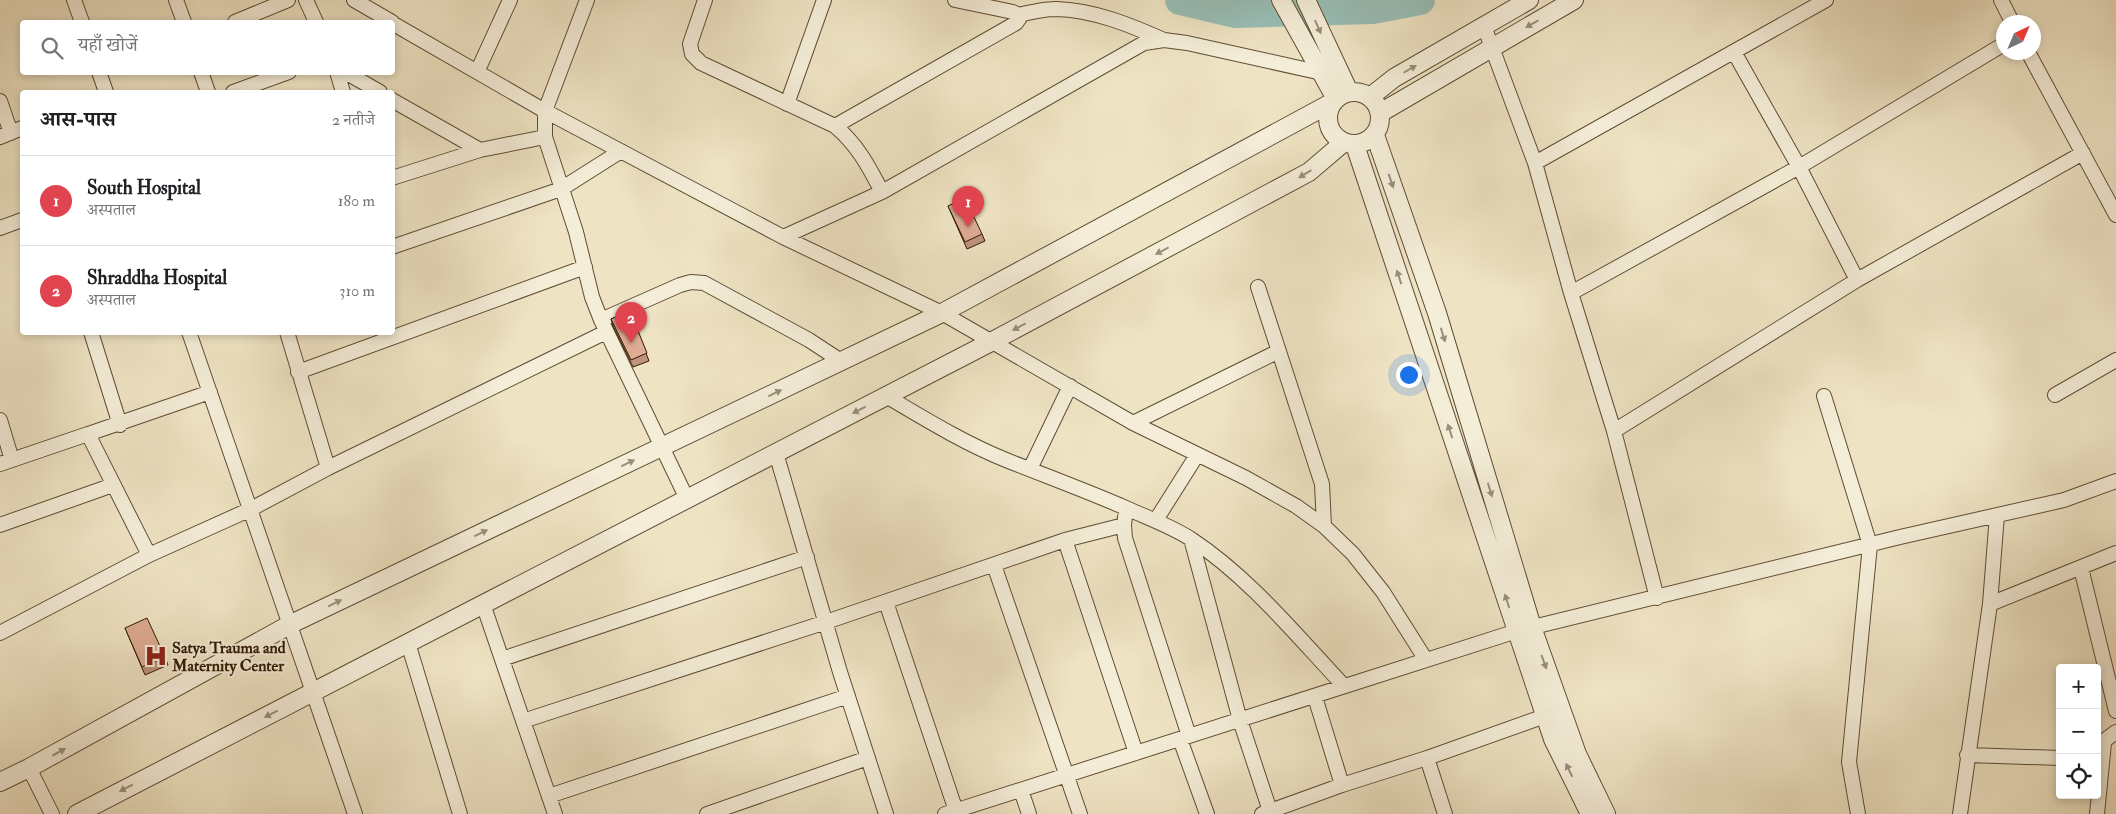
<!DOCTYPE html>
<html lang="hi">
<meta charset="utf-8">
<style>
:root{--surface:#fff;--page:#f6f6f6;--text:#202124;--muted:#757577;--line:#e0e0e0;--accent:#8f2418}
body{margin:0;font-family:"IM FELL Double Pica","Noto Serif Devanagari",serif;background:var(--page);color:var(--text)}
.controls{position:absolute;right:15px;bottom:15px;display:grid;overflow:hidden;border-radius:5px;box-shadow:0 2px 8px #0003}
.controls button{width:45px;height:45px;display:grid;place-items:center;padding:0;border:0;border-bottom:1px solid var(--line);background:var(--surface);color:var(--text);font:25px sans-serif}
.compass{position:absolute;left:1996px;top:15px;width:45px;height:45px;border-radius:50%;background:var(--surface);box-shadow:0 2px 8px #0003;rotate:44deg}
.you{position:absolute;left:1408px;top:374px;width:18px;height:18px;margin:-12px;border:4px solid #fff;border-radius:50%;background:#1a73e8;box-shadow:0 0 0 8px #1a73e833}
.badge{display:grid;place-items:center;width:32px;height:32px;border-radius:50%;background:var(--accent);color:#fff;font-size:16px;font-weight:700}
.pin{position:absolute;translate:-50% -41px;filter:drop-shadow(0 1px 2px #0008)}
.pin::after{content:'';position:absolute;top:26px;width:18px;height:15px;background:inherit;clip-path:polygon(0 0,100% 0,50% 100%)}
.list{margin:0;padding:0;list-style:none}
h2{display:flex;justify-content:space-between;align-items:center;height:65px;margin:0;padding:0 20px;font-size:21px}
h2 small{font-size:16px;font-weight:400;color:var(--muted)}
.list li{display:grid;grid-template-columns:32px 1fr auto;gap:15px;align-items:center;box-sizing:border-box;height:90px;padding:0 20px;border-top:1px solid var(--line)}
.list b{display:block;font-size:19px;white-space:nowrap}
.list p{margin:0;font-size:16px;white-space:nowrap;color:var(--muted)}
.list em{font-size:16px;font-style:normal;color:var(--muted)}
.icon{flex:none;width:28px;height:28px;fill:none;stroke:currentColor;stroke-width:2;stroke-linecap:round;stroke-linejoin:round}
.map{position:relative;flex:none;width:2116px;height:814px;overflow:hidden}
.search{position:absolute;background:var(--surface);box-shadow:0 2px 8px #0003;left:20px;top:20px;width:375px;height:55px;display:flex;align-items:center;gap:12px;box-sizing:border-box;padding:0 18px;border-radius:5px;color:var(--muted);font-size:19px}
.panel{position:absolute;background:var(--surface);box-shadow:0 2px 8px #0003;left:20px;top:90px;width:375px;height:245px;border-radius:5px}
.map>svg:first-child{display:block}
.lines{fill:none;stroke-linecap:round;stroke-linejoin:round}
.river{stroke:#99beb6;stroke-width:30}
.minor-casing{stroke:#604c33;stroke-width:16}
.tertiary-casing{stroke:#604c33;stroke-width:20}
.minor{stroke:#f4edd8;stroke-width:14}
.tertiary{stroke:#f4edd8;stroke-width:18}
.wall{fill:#bf937e;stroke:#311a03}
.building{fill:#deab93;stroke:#311a03}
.oneway{fill:#9c8e78}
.labels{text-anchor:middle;stroke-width:4;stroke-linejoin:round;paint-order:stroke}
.poi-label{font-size:16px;font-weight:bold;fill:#311a03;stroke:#f4edd8;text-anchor:start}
</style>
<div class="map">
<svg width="2116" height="814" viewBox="0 0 2116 814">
<rect width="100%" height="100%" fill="#eee3c3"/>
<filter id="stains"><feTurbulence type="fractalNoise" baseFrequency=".004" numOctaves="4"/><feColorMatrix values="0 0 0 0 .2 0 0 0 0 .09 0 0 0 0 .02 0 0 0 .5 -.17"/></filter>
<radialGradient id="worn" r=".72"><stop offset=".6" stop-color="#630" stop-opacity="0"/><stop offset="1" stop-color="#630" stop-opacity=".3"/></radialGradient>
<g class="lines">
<path class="river" d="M1180,0L1235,13L1373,9L1420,0"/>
<defs>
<path id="minor" d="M74,0L82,22
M176,0L184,22
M306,0L316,22
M354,0L392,22
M587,0L545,111V137L576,232L592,297L601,320L687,499
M705,0L690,44L692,54L701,63L835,126C857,144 869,167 882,192
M2001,0L2012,22
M1018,15C1031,12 1044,9 1056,9C1094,10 1130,25 1164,40
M235,22L288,0
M392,23L545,111L783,237L942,313L1133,423L1246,478L1296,506L1324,526L1353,554L1383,592L1426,660
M1484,26L1535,163L1826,0
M1734,52L1799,167L2004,44
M2028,52L2116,215
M99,72L106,92
M201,72L208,92
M337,72L343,92
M345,72L380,92
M477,72L510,0
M233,92L289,72
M392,100L480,150
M0,101L11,133
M787,104L824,0
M835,126L1016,23L1019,19L1018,15L1013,12L955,0
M0,137L22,128
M1535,163L1571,293L1614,431L1657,598
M392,178L480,150L545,137
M0,228L22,220
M783,237L882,192L1144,43L1164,40L1187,43L1322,73
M392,247L561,189L621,151
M1857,280L2083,153
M1258,287L1322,484L1324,526
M1571,293L1799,167L1857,280L1614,431
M601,320L680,285L691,282L704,283L809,340L841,361
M91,332L120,425
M189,332L355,814
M287,332L328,468L606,332
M298,372L585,267
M210,392L88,434L149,555L251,509L328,468
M2055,395L2116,360
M886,396C925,419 964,443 1006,460C1046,476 1087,491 1126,508C1148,518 1171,526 1191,539C1250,578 1296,635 1344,686
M1824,396L1870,545L1849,762L1858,814
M0,420L12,460
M1133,423L1279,351
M776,453L840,672L886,814
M0,464L88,434
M1030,469L1070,386
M1125,517L1124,525L1125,538L1189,736
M1156,520L1197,455
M0,525L113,485
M1191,539L1240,720L1271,814
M1065,540L1136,753
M994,565L1080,814
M2081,568L2116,711
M886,602L956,811
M483,604L555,814
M1990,604L2116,553
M0,633L149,555
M408,643L460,814
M502,659L807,557
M1315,697L1342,785
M523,721L826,622L1065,540L1124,525
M1180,739L1207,814
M2097,746L2116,732
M1967,755L2060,758
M29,768L52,814
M1021,790L1029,814
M549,796L848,696
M707,814L868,758
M945,814L1517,631L1900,537L2064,500L2116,481
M1262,814L1342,785L1427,758
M1445,814L1427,758L1545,716
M1960,814L1990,604L1997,515
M2097,814L2104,743"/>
<path id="tertiary" d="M1281,0L1336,99
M1306,0L1349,92
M1328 118a26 26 0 1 1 52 0a26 26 0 1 1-52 0Z
M1370,97L1394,78L1529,0
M1380,113L1574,0
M1375,135L1437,313L1532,627L1577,754L1606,814
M1355,145L1553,739L1590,814
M0,782L29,768L291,624L942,313L1333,102
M77,814L989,343L1309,172L1343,143"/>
</defs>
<use href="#minor" class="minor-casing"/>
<use href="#tertiary" class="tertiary-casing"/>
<use href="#minor" class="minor"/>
<use href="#tertiary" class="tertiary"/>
</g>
<path class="wall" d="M948,206L982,234L985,241L967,249Z
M630,311L649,361L633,367L613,326L611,319Z
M125,628L165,657L168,665L145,675Z"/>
<path class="building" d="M965,198L982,234L965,242L948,206Z
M630,311L647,353L631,360L611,319Z
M147,618L165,657L142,667L125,628Z"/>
<defs><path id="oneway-solid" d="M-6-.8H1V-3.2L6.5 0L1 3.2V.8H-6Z" transform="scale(1.25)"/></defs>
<g class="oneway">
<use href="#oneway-solid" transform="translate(1532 24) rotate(150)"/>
<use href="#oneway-solid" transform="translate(1318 27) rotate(66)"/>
<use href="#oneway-solid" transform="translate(1410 69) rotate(-30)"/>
<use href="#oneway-solid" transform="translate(1305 174) rotate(149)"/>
<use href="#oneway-solid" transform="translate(1391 181) rotate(71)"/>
<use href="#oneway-solid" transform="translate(1162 251) rotate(152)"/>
<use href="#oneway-solid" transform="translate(1399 277) rotate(-108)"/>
<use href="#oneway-solid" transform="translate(1019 327) rotate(152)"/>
<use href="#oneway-solid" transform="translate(1443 335) rotate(73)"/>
<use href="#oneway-solid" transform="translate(775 393) rotate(-26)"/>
<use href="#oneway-solid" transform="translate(859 410) rotate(153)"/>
<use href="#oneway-solid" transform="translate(1450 431) rotate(-108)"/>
<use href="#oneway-solid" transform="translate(628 463) rotate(-26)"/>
<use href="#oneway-solid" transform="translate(1490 490) rotate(73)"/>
<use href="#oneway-solid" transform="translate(481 533) rotate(-26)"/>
<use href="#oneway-solid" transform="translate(1507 601) rotate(-108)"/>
<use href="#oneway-solid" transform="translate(335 603) rotate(-26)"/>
<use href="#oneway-solid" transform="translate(1544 662) rotate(70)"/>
<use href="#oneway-solid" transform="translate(271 714) rotate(153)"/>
<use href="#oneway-solid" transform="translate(59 752) rotate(-29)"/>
<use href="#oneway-solid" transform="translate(1569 770) rotate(-116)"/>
<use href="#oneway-solid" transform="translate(126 788) rotate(153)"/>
</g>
<defs>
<symbol id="hospital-bare" viewBox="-9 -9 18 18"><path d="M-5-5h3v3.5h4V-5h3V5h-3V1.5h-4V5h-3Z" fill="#8f2418" stroke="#f4edd8" stroke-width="2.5" paint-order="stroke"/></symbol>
</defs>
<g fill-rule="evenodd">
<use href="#hospital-bare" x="140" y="640" width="32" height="32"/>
</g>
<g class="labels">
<g class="poi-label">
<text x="172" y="653">Satya Trauma and<tspan x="172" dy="18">Maternity Center</tspan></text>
</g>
</g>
<rect width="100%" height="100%" filter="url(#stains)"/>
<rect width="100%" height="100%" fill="url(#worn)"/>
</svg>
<div class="controls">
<button>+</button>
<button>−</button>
<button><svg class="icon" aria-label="locate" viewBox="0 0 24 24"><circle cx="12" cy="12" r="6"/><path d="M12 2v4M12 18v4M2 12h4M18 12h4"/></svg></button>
</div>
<svg class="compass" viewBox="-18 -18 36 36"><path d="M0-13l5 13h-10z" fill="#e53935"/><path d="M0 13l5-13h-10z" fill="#757577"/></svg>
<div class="you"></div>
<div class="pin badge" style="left:968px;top:227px;background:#e0444e">1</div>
<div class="pin badge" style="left:631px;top:343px;background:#e0444e">2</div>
<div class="search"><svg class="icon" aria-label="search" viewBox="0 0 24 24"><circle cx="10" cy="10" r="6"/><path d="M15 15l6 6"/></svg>यहाँ खोजें</div>
<section class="panel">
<h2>आस-पास<small>2 नतीजे</small></h2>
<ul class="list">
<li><span class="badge" style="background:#e0444e">1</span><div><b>South Hospital</b><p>अस्पताल</p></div><em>180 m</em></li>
<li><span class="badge" style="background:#e0444e">2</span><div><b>Shraddha Hospital</b><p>अस्पताल</p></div><em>310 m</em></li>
</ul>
</section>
</div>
